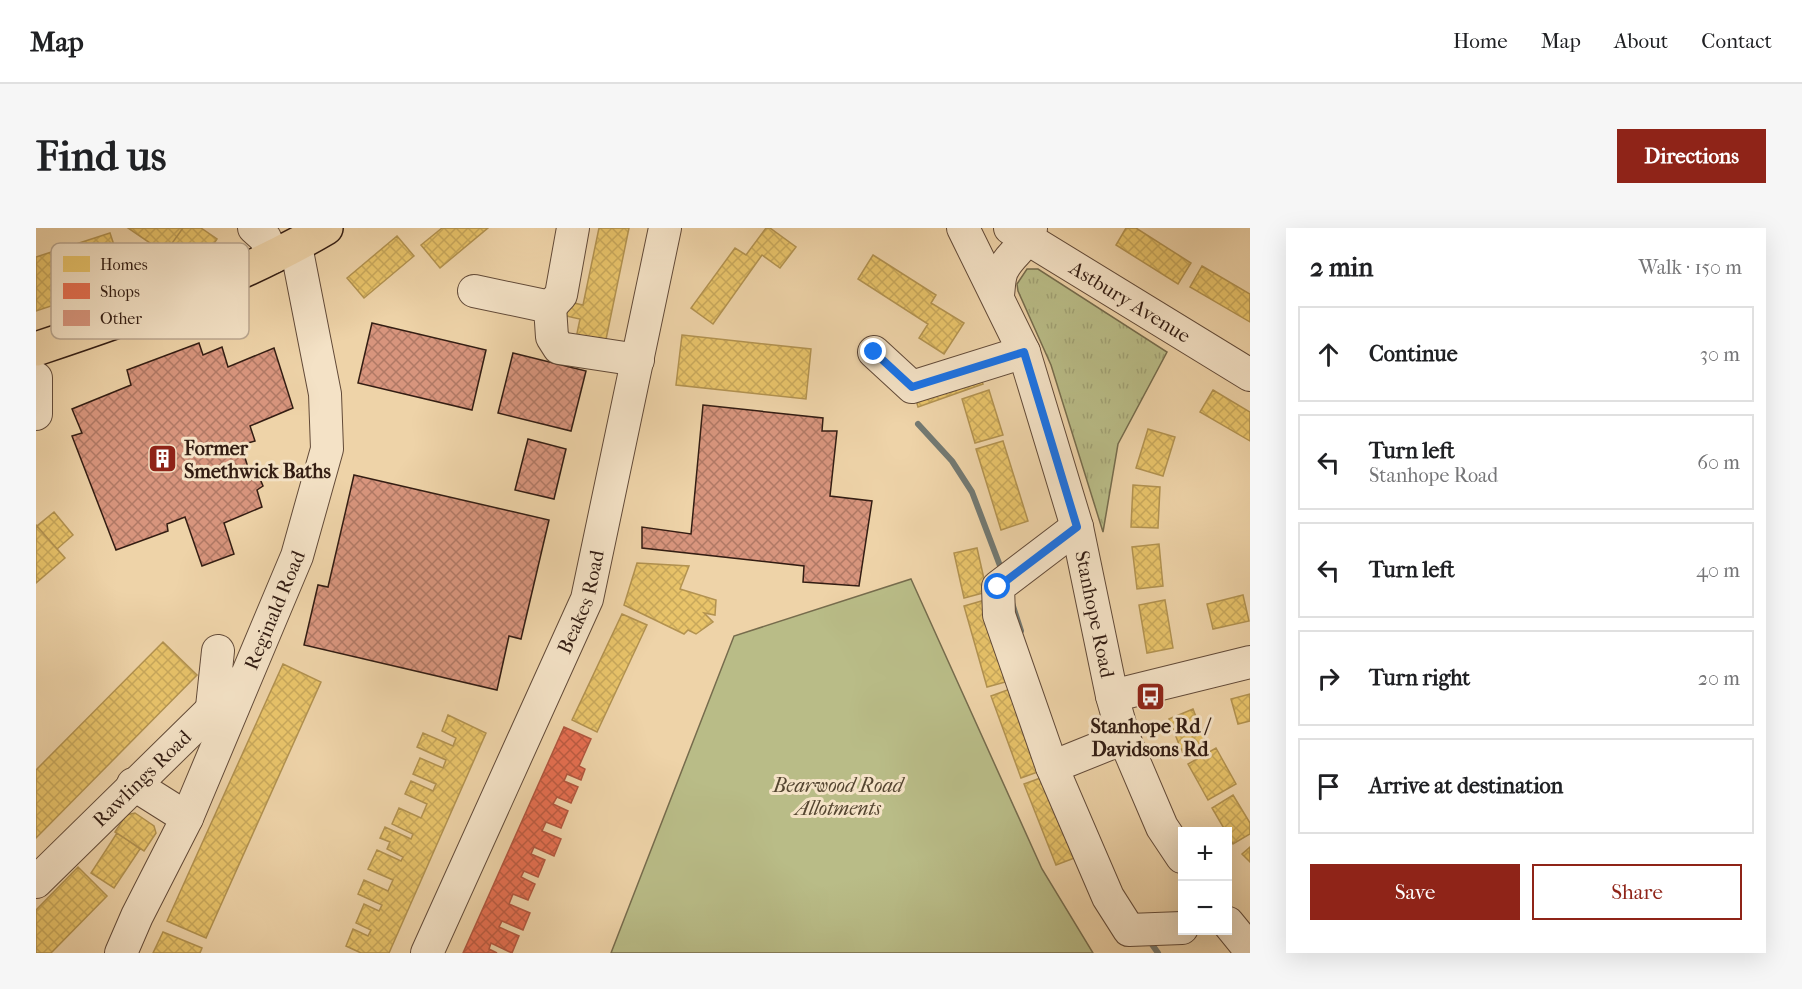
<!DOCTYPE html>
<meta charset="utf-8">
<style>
:root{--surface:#fff;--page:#f6f6f6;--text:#202124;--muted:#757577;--line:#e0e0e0;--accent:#8f2418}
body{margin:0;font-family:"IM FELL French Canon",serif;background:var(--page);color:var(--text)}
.controls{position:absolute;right:18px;bottom:18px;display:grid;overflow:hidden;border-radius:0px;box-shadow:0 6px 24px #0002}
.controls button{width:54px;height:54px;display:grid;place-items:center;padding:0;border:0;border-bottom:2px solid var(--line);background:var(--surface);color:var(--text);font:30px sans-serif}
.stop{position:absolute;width:18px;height:18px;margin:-14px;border:4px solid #1a73e8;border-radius:50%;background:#fff}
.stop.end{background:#1a73e8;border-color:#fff;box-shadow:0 2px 6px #0008}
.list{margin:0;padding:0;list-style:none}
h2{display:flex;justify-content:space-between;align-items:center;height:78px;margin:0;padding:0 24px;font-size:26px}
h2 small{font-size:20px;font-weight:400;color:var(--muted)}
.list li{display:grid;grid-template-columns:39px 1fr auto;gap:18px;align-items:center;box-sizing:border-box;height:96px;margin:0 12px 12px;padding:0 12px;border:2px solid var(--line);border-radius:0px}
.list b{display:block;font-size:22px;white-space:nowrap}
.list p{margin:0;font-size:20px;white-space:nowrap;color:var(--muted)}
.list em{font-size:20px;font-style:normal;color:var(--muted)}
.actions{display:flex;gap:12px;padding:18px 24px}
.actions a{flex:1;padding:14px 0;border:2px solid var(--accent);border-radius:0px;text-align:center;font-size:21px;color:var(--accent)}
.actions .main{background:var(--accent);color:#fff}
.icon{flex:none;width:33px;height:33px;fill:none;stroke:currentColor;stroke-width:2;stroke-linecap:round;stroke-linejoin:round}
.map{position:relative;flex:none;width:1214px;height:725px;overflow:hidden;border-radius:0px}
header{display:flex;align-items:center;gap:36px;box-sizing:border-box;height:84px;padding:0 30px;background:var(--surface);border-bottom:2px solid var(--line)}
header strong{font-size:28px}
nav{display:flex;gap:33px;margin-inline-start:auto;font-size:21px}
.intro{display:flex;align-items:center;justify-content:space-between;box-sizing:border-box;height:144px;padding:0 36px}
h1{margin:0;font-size:42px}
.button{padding:15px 27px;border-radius:0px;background:var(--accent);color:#fff;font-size:21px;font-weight:700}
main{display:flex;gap:36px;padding:0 36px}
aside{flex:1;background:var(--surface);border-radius:0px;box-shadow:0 6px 24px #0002}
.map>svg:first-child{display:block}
.grass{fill:url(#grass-tufts);stroke:#766c4d;stroke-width:1.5}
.green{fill:#b9bc87;stroke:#766c4d;stroke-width:1.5}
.homes{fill:url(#homes-cross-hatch);stroke:#b29250;stroke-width:1.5}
.shops{fill:url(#shops-cross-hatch);stroke:#b1563e;stroke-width:1.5}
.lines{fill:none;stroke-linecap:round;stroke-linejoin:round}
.stream{stroke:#737972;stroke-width:6}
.building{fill:url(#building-cross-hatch);stroke:#331d13;stroke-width:1.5}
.minor-casing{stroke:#624a38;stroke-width:34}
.major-casing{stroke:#331d13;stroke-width:36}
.minor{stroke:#f4e2c6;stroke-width:32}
.major{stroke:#eed3a8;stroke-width:33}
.route{stroke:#1a73e8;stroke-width:8}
.labels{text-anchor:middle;stroke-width:6;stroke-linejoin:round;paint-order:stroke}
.street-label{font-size:20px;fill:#331d13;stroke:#f4e2c6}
.poi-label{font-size:20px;font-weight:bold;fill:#331d13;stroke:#f4e2c6;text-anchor:start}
.park-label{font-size:20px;font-style:italic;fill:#544530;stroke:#f4e2c6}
.key{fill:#f4e2c6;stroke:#baa790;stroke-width:1.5}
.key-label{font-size:16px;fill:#331d13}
</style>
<header>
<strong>Map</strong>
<nav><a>Home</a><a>Map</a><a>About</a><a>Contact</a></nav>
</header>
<div class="intro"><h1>Find us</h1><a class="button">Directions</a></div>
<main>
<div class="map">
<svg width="1214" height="725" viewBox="0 0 1214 725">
<defs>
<pattern id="grass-tufts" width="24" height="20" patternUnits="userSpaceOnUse" patternTransform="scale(1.5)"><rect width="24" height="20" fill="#b9bc87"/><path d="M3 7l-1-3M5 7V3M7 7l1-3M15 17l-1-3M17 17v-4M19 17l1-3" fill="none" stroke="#a0a174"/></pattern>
<pattern id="homes-cross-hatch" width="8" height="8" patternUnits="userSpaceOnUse" patternTransform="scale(1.5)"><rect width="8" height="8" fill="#e9c46a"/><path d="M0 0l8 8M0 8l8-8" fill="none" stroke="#c8a85b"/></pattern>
<pattern id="shops-cross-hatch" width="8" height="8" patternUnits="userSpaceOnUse" patternTransform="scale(1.5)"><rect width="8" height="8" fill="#e76f51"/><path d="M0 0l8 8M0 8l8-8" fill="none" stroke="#bc5b42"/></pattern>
<pattern id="building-cross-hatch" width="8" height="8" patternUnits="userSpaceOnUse" patternTransform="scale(1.5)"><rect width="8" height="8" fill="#d8957d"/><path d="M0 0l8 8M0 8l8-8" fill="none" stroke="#b07965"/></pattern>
</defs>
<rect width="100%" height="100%" fill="#eed3a8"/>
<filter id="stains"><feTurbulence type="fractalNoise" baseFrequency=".00333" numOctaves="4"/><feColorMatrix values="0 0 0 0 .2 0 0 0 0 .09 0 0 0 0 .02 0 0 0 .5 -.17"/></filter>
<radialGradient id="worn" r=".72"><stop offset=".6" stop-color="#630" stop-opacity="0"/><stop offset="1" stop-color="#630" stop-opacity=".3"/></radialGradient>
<path class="grass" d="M991,41H1002L1131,124L1082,216L1067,304L1015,137L982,63L981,56Z"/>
<path class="green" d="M875,351L1006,641L1057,725H575L698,408Z"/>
<path class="homes" d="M92,0H165L181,11L169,29L146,37Z
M92,0H147L129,25Z
M406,0H452L404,40L385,17Z
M563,0H593L568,121L539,115L544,91L530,88L533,74L547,77Z
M730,0H734L760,19L744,40L726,27L677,96L655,80L699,20L710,27Z
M1090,0H1100L1155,35L1142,56L1080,17Z
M74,5L90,53L0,83V29Z
M361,8L378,28L328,70L311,50Z
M837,27L900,67L895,75L928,95L908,126L883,110L892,96L822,51Z
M1166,38L1214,66V94L1154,59Z
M646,107L775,121L770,171L640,157Z
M941,142L947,156L882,179L878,165Z
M953,162L967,207L939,215L926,171Z
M1177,162L1214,184V213L1164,184Z
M1112,201L1139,209L1127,248L1100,240Z
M967,213L992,293L965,302L940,221Z
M1097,257L1124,259L1122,300L1095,299Z
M18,284L37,307L21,321L1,298Z
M0,297L29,330L0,355Z
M1123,316L1127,358L1101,361L1096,319Z
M941,320L951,364L928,370L918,325Z
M601,335L653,338L644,361L680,372L679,387L668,385L677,394L660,406L652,402L648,406L588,377Z
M1207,367L1213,393L1177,401L1171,376Z
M949,372L973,453L951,459L928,378Z
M1129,372L1137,420L1111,425L1103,377Z
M586,386L611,397L561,504L536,492Z
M127,414L161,447L0,610V542Z
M247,436L285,454L170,710L131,693Z
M977,460L1007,542L985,550L955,468Z
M1214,466V493L1202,496L1195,471Z
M1157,481L1172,519L1148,529L1133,491Z
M412,487L450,505L353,725H325L310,718L317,701L332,708L335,702L320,695L328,676L343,683L346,677L322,666L328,652L352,663L357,652L332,641L341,622L365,633L367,629L351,621L354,614L344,610L349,599L375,611L377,606L356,596L363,580L385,590L391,576L369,566L375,553L397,563L400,556L377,546L384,530L407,540L410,532L381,519L387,505L417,518L420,510L406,503Z
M1180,520L1200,556L1172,572L1152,536Z
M1010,548L1041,629L1020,637L988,556Z
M1197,567L1214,595V606L1197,616L1176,580Z
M99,585L118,598L120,605L108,623L79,604L90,587Z
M81,605L104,621L78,660L55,645Z
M1214,619V634L1206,626Z
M42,639L71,668L15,725H0V682Z
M127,704L166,720L164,725H117Z"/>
<path class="shops" d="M528,499L555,511L543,538L549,541L545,552L531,546L528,553L542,559L535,575L521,569L517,576L532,583L525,600L510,594L506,603L525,611L518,628L498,619L495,626L509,632L502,649L488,643L485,649L499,656L492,672L477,666L473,676L494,685L487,702L466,693L463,699L483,708L476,725L455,715L453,721L461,725H427Z"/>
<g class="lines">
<path class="stream" d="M882,196L916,233L936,264L966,343
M976,375L985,403
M1115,715L1122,725"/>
</g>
<path class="building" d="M336,95L450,122L436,182L322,155Z
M163,115L167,127L186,119L192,139L238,120L257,180L214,198L219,213L205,217L215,249L222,246L227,258L221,262L226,279L188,295L198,326L166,338L149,289L131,296L132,303L80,322L36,208L46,205L36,181L95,157L91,142Z
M477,125L550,143L535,203L462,185Z
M667,177L787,190L786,203H801L794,268L836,273L823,358L767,354L768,338L606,320V299L655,306Z
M492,211L530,221L518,271L479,262Z
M318,247L513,292L485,411L473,408L461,462L268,417L282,357L292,359Z"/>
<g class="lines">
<defs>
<g id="minor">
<path d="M218,0L229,10L237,29"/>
<path id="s1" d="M927,0L988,124L1041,299L1076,468L1088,510L1126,599L1146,629"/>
<path id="s2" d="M974,0L1214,147"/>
<path d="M438,63L514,79L516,109L523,120L602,132"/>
<path d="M962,67C963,59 963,50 966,43C974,25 990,20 995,0"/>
<path d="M514,79L525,67L537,0"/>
<path d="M838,124L876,159L988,124"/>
<path d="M0,150V186"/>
<path d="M1041,299L962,359L963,387L1016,539L1072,669L1093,702L1146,700"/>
<path d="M1076,468L1214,434"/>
<path d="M176,479L182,423"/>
<path d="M1016,539L1088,510"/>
<path d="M97,556L151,590"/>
<path id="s3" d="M0,654L205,453"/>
<path d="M1192,695L1214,722"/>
<path id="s4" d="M85,725L101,688L151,590L261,328L291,221L289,166L260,18"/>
<path id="s5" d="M391,725L551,371L629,0"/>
</g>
<path id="major" d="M0,121C99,88 200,53 290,0"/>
</defs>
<use href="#minor" class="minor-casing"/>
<use href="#major" class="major-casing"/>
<use href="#minor" class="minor"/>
<use href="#major" class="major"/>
</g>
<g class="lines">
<path class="route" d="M838,124L876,159L988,124L1041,299L962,359"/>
</g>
<defs>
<symbol id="building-square" viewBox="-11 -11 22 22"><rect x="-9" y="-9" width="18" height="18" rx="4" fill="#8f2418" stroke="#f4e2c6"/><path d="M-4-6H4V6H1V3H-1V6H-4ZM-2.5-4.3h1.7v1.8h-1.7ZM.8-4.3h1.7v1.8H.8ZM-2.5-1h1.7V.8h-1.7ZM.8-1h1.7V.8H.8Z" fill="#fff"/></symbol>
<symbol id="bus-square" viewBox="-11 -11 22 22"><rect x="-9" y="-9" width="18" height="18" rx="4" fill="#8f2418" stroke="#f4e2c6"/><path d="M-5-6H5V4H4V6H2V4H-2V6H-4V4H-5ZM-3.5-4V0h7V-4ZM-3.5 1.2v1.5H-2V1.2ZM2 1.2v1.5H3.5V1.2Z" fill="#fff"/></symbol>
</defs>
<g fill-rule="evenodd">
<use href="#building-square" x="110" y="214" width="33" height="33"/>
<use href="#bus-square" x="1098" y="452" width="33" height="33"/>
</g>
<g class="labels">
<g class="street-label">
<text dy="7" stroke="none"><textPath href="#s2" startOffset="141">Astbury Avenue</textPath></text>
<text dy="7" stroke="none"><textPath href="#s5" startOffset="384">Beakes Road</textPath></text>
<text dy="7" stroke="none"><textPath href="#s4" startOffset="376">Reginald Road</textPath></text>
<text dy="7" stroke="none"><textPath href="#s1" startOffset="410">Stanhope Road</textPath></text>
<text dy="7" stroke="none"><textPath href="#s3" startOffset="148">Rawlings Road</textPath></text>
</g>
<g class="poi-label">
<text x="148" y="227">Former<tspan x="148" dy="23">Smethwick Baths</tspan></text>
<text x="1114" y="505" text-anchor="middle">Stanhope Rd /<tspan x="1114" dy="23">Davidsons Rd</tspan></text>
</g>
<g class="park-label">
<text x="802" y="564">Bearwood Road<tspan x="802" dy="23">Allotments</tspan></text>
</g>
</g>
<rect x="15" y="15" width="198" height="96" rx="9" class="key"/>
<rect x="27" y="28" width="27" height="16" fill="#e9c46a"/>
<rect x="27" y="55" width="27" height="16" fill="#e76f51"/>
<rect x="27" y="82" width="27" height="16" fill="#d8957d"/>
<g class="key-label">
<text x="64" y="42">Homes</text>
<text x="64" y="69">Shops</text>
<text x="64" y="96">Other</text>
</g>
<rect width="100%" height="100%" filter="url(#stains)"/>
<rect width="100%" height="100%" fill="url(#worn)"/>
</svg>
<div class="controls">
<button>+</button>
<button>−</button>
</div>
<div class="stop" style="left:962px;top:359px"></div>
<div class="stop end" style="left:838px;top:124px"></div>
</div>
<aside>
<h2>2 min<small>Walk · 150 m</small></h2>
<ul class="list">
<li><svg class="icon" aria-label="ahead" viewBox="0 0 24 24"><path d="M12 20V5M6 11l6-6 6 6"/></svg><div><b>Continue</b></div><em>30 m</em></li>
<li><svg class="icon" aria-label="left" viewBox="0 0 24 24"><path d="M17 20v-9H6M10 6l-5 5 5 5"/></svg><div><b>Turn left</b><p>Stanhope Road</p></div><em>60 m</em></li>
<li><svg class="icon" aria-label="left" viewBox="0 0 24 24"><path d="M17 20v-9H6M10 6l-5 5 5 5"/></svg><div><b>Turn left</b></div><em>40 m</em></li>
<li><svg class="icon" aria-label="right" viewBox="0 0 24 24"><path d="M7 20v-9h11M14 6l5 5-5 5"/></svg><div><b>Turn right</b></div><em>20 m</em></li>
<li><svg class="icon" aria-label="arrive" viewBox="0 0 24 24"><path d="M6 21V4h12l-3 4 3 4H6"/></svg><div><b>Arrive at destination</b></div></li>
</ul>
<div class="actions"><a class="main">Save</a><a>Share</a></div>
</aside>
</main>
